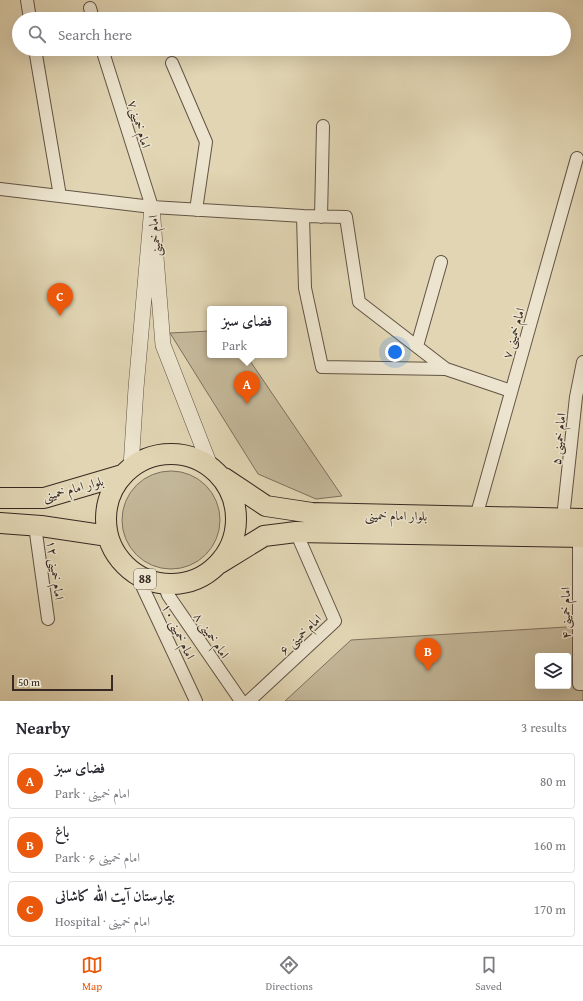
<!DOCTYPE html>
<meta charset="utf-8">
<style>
:root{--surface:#fff;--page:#f2f2f3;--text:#2b2b33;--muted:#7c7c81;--line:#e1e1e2;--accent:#ea580c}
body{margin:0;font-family:"Gentium Book Plus",Amiri,serif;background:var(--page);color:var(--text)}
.controls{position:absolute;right:12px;bottom:12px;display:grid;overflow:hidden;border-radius:4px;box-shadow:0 4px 16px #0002}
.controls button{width:36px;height:36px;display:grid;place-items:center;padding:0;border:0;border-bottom:1px solid var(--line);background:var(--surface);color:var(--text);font:20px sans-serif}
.scale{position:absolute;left:12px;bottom:10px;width:101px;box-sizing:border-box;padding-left:4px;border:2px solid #382922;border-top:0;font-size:11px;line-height:14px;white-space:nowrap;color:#382922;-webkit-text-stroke:3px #ece4ce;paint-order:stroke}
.you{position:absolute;left:395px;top:352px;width:14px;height:14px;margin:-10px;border:3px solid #fff;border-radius:50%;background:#1a73e8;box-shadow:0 0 0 6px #1a73e833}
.badge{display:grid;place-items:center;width:26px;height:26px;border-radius:50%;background:var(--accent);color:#fff;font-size:13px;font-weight:700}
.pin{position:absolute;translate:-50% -33px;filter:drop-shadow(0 1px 2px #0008)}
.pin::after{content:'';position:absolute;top:21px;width:14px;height:12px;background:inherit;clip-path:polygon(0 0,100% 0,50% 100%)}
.popup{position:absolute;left:207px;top:306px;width:80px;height:52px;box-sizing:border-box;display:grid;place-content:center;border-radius:4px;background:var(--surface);filter:drop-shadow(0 1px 3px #0005);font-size:13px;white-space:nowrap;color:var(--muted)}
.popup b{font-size:15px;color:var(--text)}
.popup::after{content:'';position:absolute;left:50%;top:100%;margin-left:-8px;border:8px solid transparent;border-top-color:var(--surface)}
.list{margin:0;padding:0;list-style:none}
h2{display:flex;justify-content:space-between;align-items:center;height:52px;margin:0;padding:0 16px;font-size:17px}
h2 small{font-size:13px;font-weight:400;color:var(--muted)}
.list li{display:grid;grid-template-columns:26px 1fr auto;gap:12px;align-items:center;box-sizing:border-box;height:56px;margin:0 8px 8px;padding:0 8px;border:1px solid var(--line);border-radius:4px}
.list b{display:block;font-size:15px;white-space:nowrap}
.list p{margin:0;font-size:13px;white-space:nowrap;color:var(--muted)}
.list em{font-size:13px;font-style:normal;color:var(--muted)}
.icon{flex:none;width:22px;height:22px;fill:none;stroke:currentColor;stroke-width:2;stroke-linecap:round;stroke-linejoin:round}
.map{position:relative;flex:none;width:583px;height:701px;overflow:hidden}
.search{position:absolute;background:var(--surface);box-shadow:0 4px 16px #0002;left:12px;right:12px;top:12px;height:44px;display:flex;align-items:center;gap:10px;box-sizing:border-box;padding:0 14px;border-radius:22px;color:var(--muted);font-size:15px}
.sheet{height:244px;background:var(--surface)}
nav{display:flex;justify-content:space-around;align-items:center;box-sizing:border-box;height:56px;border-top:1px solid var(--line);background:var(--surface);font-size:11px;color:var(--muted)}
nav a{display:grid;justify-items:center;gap:2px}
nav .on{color:var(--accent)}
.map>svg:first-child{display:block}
.green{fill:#c4b89a;stroke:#7e705e;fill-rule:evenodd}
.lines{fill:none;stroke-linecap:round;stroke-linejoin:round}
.minor-casing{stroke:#625446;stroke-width:14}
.tertiary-casing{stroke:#625446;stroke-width:16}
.trunk-casing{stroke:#382922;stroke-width:22}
.minor{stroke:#ece4ce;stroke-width:12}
.tertiary{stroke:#ece4ce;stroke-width:15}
.trunk{stroke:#e1d5b3;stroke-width:20}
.labels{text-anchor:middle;stroke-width:3;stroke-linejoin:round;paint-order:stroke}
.shield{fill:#ece4ce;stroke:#6e6156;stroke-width:1}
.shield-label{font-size:12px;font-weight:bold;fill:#382922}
.street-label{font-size:13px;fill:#382922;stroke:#ece4ce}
</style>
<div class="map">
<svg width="583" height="701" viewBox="0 0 583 701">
<rect width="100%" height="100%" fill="#e1d5b3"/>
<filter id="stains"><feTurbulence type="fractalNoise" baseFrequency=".005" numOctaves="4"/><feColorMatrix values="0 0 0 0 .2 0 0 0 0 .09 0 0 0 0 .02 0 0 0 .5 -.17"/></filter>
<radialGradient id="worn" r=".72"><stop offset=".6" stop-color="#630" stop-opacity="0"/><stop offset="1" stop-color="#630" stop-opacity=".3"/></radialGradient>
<path class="green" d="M210,331V355H246L342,496L316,499L258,474L170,333Z
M122 520a49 49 0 1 1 98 0a49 49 0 1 1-98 0Z
M583,626V701H285L351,640ZM538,656H568V686H538Z"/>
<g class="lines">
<defs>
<path id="minor" d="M27,0L30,19
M90,8L93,19
M35,49L60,196
M102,49L152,207
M172,63L206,142L196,210
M0,189L152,207L303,216L305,288L322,367L446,369L511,391
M303,216L346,217L359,302L446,369
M321,217L323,126
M417,346L441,262
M476,517L577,158
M563,518L576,397L583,362
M35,526L48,619
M579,537V684H583
M136,573L196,701
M164,584L168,595L241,701
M249,701L335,621L296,532"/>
<path id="tertiary" d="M131,467L136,388L152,207L163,345L211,468"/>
<path id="trunk" d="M106 519a65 65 0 1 1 130 0a65 65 0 1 1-130 0Z
M224,478L266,506L312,513L583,519
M0,498H44L122,475
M0,523L41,526L108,536
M220,563L264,536L296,532L583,537"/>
</defs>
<use href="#minor" class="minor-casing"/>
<use href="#tertiary" class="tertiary-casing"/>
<use href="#trunk" class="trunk-casing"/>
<use href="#minor" class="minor"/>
<use href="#tertiary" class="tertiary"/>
<use href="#trunk" class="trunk"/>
</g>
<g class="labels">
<rect class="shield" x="134" y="569" width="22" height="20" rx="3"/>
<g class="shield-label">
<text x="145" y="583">88</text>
</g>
<g class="street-label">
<text transform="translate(140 124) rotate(73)" y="5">امام خمینی۷</text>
<text transform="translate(154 236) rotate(-95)" y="5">امام خمینی</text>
<text transform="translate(513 333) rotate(-74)" y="5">امام خمینی ۷</text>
<text transform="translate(558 439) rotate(-84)" y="5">امام خمینی ۵</text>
<text transform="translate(73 488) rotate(-15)" y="5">بلوار امام خمینی</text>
<text transform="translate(396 515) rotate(1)" y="5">بلوار امام خمینی</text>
<text transform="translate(56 570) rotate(82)" y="5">امام خمینی ۱۲</text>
<text transform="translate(565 613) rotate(-90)" y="5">امام خمینی ۴</text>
<text transform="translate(179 631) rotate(65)" y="5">امام خمینی ۱۰</text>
<text transform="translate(300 634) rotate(-43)" y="5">امام خمینی ۶</text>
<text transform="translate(212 635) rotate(56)" y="5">امام خمینی ۸</text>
</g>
</g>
<rect width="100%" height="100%" filter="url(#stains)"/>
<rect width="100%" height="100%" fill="url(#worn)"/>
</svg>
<div class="controls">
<button><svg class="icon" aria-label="layers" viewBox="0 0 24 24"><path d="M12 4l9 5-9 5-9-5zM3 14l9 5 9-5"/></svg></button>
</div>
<div class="scale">50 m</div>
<div class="you"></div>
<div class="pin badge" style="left:247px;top:404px">A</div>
<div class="popup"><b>فضای سبز</b>Park</div>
<div class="pin badge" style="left:428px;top:671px">B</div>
<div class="pin badge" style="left:60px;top:316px">C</div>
<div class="search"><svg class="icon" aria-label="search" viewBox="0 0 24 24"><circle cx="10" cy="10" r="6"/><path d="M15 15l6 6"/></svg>Search here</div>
</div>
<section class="sheet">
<h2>Nearby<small>3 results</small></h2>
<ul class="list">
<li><span class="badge">A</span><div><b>فضای سبز</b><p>Park · امام خمینی</p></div><em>80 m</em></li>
<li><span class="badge">B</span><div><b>باغ</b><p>Park · امام خمینی ۶</p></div><em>160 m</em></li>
<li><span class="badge">C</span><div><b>بیمارستان آیت الله کاشانی</b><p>Hospital · امام خمینی</p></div><em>170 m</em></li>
</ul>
</section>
<nav>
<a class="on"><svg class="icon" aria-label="map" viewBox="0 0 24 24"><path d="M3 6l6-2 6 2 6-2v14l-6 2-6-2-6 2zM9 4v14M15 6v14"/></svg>Map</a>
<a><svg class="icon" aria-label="directions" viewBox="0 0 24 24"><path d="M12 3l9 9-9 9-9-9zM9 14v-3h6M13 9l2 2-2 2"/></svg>Directions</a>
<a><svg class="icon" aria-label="saved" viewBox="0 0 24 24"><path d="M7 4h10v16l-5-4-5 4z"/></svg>Saved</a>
</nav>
